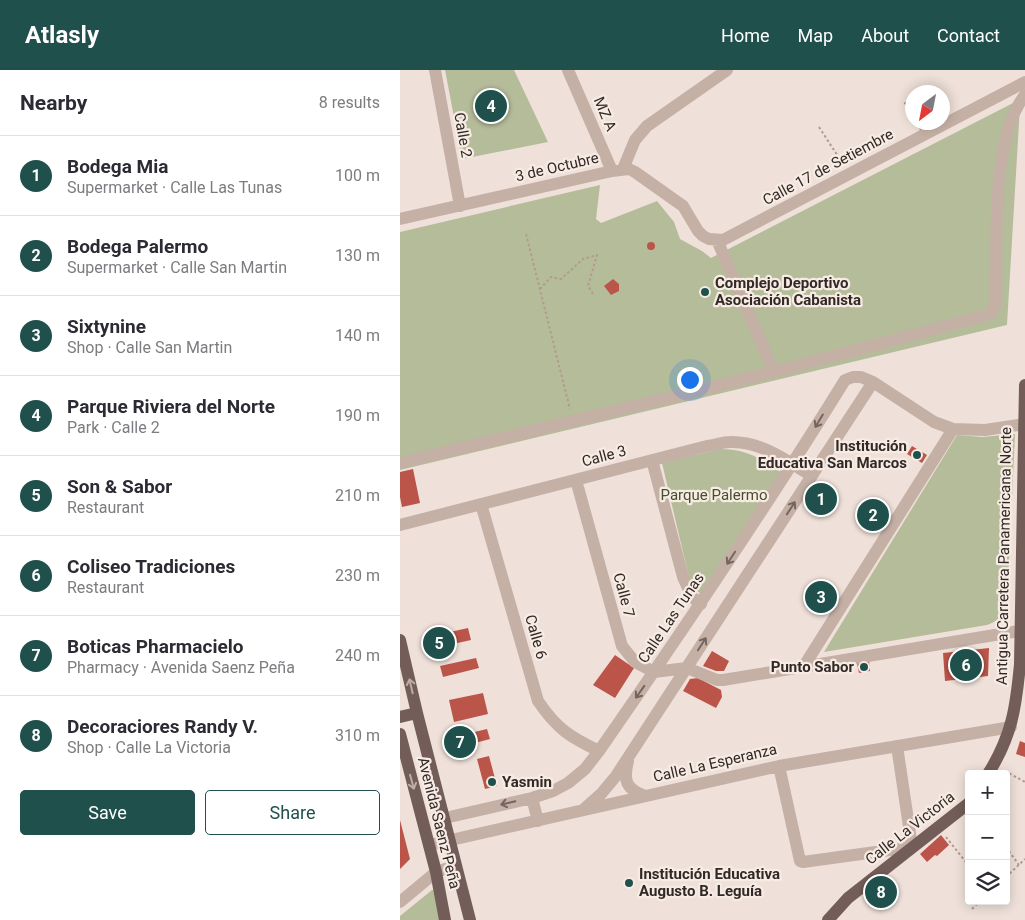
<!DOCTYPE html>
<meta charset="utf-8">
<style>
:root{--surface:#fff;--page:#f2f2f3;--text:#2b2b33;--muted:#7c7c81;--line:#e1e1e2;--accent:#1f504c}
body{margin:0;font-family:Roboto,sans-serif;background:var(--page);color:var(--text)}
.controls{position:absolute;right:15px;bottom:15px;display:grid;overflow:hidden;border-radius:5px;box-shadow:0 2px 12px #0003}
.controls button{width:45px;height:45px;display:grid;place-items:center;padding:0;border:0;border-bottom:1px solid var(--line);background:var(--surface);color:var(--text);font:25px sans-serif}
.compass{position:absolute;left:505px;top:15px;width:45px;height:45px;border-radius:50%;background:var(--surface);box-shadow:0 2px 12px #0003;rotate:212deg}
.you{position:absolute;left:289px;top:309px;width:18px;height:18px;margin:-12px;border:4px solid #fff;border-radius:50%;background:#1a73e8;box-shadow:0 0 0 8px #1a73e833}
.badge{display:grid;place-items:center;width:32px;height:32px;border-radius:50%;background:var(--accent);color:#fff;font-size:16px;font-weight:700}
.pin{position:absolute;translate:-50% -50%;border:2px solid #fff;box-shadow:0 1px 5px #0006}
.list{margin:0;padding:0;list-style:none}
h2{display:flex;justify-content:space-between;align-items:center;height:65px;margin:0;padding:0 20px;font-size:21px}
h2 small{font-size:16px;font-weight:400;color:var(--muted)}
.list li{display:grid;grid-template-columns:32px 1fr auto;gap:15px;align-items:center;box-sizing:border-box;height:80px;padding:0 20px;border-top:1px solid var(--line)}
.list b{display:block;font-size:19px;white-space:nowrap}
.list p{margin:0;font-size:16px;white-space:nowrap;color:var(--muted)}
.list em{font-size:16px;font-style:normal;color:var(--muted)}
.actions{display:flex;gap:10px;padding:15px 20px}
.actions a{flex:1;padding:11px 0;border:1px solid var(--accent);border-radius:5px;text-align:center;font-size:18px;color:var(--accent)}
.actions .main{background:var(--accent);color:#fff}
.icon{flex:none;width:28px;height:28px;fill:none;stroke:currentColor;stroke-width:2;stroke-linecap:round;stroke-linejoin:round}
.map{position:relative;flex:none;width:625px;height:850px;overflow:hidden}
header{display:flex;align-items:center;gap:30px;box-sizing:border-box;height:70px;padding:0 25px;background:var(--accent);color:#fff}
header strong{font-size:24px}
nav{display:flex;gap:28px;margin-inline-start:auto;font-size:18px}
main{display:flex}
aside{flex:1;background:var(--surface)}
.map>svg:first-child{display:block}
.green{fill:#b5bc9a}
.building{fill:#bc5549}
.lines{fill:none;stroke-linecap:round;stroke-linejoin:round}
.path{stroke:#b19a90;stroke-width:2;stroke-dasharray:2.5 2.5;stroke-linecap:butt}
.minor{stroke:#c5b0a6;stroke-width:12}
.major{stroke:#735d58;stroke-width:12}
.oneway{stroke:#746560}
.oneway2{stroke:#bcaca5}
.poi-dot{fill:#1f504c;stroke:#f7ece4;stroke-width:2}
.labels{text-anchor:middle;stroke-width:4.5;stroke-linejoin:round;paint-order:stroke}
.street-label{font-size:15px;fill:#322826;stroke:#f7ece4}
.poi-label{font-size:15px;font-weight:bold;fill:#322826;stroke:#f7ece4;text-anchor:start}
.park-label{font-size:15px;fill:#474e2c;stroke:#f7ece4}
</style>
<header>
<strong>Atlasly</strong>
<nav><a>Home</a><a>Map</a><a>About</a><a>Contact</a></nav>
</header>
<main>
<aside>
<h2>Nearby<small>8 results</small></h2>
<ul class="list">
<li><span class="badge">1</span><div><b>Bodega Mia</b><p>Supermarket · Calle Las Tunas</p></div><em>100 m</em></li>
<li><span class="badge">2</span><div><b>Bodega Palermo</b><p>Supermarket · Calle San Martin</p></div><em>130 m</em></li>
<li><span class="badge">3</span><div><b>Sixtynine</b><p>Shop · Calle San Martin</p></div><em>140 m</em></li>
<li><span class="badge">4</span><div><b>Parque Riviera del Norte</b><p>Park · Calle 2</p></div><em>190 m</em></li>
<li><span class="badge">5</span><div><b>Son &amp; Sabor</b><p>Restaurant</p></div><em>210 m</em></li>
<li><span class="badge">6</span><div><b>Coliseo Tradiciones</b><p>Restaurant</p></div><em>230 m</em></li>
<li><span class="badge">7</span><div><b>Boticas Pharmacielo</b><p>Pharmacy · Avenida Saenz Peña</p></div><em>240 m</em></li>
<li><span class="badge">8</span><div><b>Decoraciores Randy V.</b><p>Shop · Calle La Victoria</p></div><em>310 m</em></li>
</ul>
<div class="actions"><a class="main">Save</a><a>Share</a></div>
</aside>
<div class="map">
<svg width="625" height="850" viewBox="0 0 625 850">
<rect width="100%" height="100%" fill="#efe1d9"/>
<path class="green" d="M45,0H114L148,72L62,89Z
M615,32L620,36L607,255L0,400V162L200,115L196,149L201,153L257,131L274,152L280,169L302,181L311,188Z
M615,364L607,535C603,546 598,551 587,555L424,582L557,365L582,367Z
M320,379C346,379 360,388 381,402L301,524L291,516L262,393Z
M32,820L36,821L43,850H0V846Z"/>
<path class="building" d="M511,29L512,31V47L504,33Z
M516,52H526L527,56L520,60Z
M247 176a4 4 0 1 1 8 0a4 4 0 1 1-8 0Z
M213,209L219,214V221L211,225L204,216Z
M512,376L527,385L522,393L507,384Z
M13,399L20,433L2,437L0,427V402Z
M420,421L428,427L423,436L414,430Z
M466,433L487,446L480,457L459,444Z
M419,510L437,523L423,543L405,531Z
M68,558L71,570L35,578L32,566Z
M589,578L588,606L545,611L543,583Z
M312,581L329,591L324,601H316L303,596Z
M215,585L234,598L215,628L193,615Z
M76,588L79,598L43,607L40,596Z
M469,591L470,601L459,603L457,593Z
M298,608L321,620L322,627L316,638L283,621L290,609Z
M83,623L88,644L54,652L49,630Z
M87,659L90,669L56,678L53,667Z
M620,671L625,673V687L616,684Z
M89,686L97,716L85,719L77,689Z
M0,750L10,789L0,799Z
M541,765L549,775L537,786L535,785L527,792L520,784Z
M485,815L494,827L487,833L477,821Z"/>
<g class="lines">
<path class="path" d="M419,57L443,94
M126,164L170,339
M140,219L151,207L161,209L183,189L197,185L188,216L193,224
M605,701L625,712
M546,767L569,796
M606,777L619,795
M606,807L625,789
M572,839L580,831"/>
<path class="minor" d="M35,0L60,136
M168,0L212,101
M223,99L235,70L247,56L327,0
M0,149L212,101L229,99L235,102L283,136L298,161L303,166L309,169L323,170L625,12
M317,170L374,302
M252,390L283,507L292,527L301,534
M0,393L374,302L587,245L592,242L596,231C597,176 590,69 625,25
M176,410L222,576L235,592L254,602L287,598L317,610H323L619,561
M81,434L138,631C157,659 170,667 199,681
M0,455L307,376C315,375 323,372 330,372C361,371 387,391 412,406
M404,596L553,359
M228,691C223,711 226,719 245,726
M379,696L400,791L403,792L512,777L497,676
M132,728L138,751
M184,739L201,724L216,706L473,312
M45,748L132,728L153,721L168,713L185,699L199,681C284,559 367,436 445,310L453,307H461L473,312L534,352L553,359L585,360L625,354
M29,775L379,696L611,657
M0,832L36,802L55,796"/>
<path class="major" d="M0,570L17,643L70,850
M0,647L17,643
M0,664L36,802L45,850
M588,704C612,666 616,637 620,594L625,315
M428,850L448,828L569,733"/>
</g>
<defs><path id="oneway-shaft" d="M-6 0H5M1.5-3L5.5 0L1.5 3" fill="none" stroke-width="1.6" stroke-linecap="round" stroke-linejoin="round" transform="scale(1.25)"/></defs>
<g class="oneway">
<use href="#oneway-shaft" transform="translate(419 351) rotate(121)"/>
<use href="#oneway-shaft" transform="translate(391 438) rotate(-57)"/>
<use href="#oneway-shaft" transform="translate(331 488) rotate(123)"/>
<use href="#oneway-shaft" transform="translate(302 574) rotate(-57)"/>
<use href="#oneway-shaft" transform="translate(240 622) rotate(125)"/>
<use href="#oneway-shaft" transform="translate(108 733) rotate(167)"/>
</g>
<g class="oneway2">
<use href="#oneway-shaft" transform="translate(11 616) rotate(-103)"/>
<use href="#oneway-shaft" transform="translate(12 712) rotate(75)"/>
</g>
<g class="poi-dot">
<circle cx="305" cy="222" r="5"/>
<circle cx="517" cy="385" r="5"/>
<circle cx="464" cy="597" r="5"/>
<circle cx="92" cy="712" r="5"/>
<circle cx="229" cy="813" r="5"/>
</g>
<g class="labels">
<g class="street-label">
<text transform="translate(205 44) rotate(67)" y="5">MZ A</text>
<text transform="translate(63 65) rotate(80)" y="5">Calle 2</text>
<text transform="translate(157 97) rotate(-13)" y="5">3 de Octubre</text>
<text transform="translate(428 97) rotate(-28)" y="5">Calle 17 de Setiembre</text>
<text transform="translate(204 386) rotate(-15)" y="5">Calle 3</text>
<text transform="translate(604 486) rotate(-89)" y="5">Antigua Carretera Panamericana Norte</text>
<text transform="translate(224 525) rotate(75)" y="5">Calle 7</text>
<text transform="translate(271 548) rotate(-56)" y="5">Calle Las Tunas</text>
<text transform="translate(136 567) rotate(74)" y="5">Calle 6</text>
<text transform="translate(315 693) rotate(-13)" y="5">Calle La Esperanza</text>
<text transform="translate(39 753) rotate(76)" y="5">Avenida Saenz Peña</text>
<text transform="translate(510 758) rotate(-38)" y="5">Calle La Victoria</text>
</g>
<g class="poi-label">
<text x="315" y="218">Complejo Deportivo<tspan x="315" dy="17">Asociación Cabanista</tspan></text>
<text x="507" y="381" text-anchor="end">Institución<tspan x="507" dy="17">Educativa San Marcos</tspan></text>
<text x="454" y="602" text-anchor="end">Punto Sabor</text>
<text x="102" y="717">Yasmin</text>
<text x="239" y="809">Institución Educativa<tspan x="239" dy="17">Augusto B. Leguía</tspan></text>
</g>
<g class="park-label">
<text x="314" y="430">Parque Palermo</text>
</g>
</g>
</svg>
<div class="controls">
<button>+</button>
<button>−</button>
<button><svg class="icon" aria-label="layers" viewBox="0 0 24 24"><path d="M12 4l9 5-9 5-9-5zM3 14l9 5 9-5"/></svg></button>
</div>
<svg class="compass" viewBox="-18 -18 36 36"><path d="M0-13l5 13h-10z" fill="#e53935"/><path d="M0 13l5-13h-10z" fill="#7c7c81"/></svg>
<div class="you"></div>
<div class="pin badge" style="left:421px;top:429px">1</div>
<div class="pin badge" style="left:473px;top:445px">2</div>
<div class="pin badge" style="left:421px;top:527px">3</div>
<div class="pin badge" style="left:91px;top:36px">4</div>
<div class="pin badge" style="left:39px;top:573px">5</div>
<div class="pin badge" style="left:566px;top:595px">6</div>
<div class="pin badge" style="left:60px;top:672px">7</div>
<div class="pin badge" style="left:481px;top:822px">8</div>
</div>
</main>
